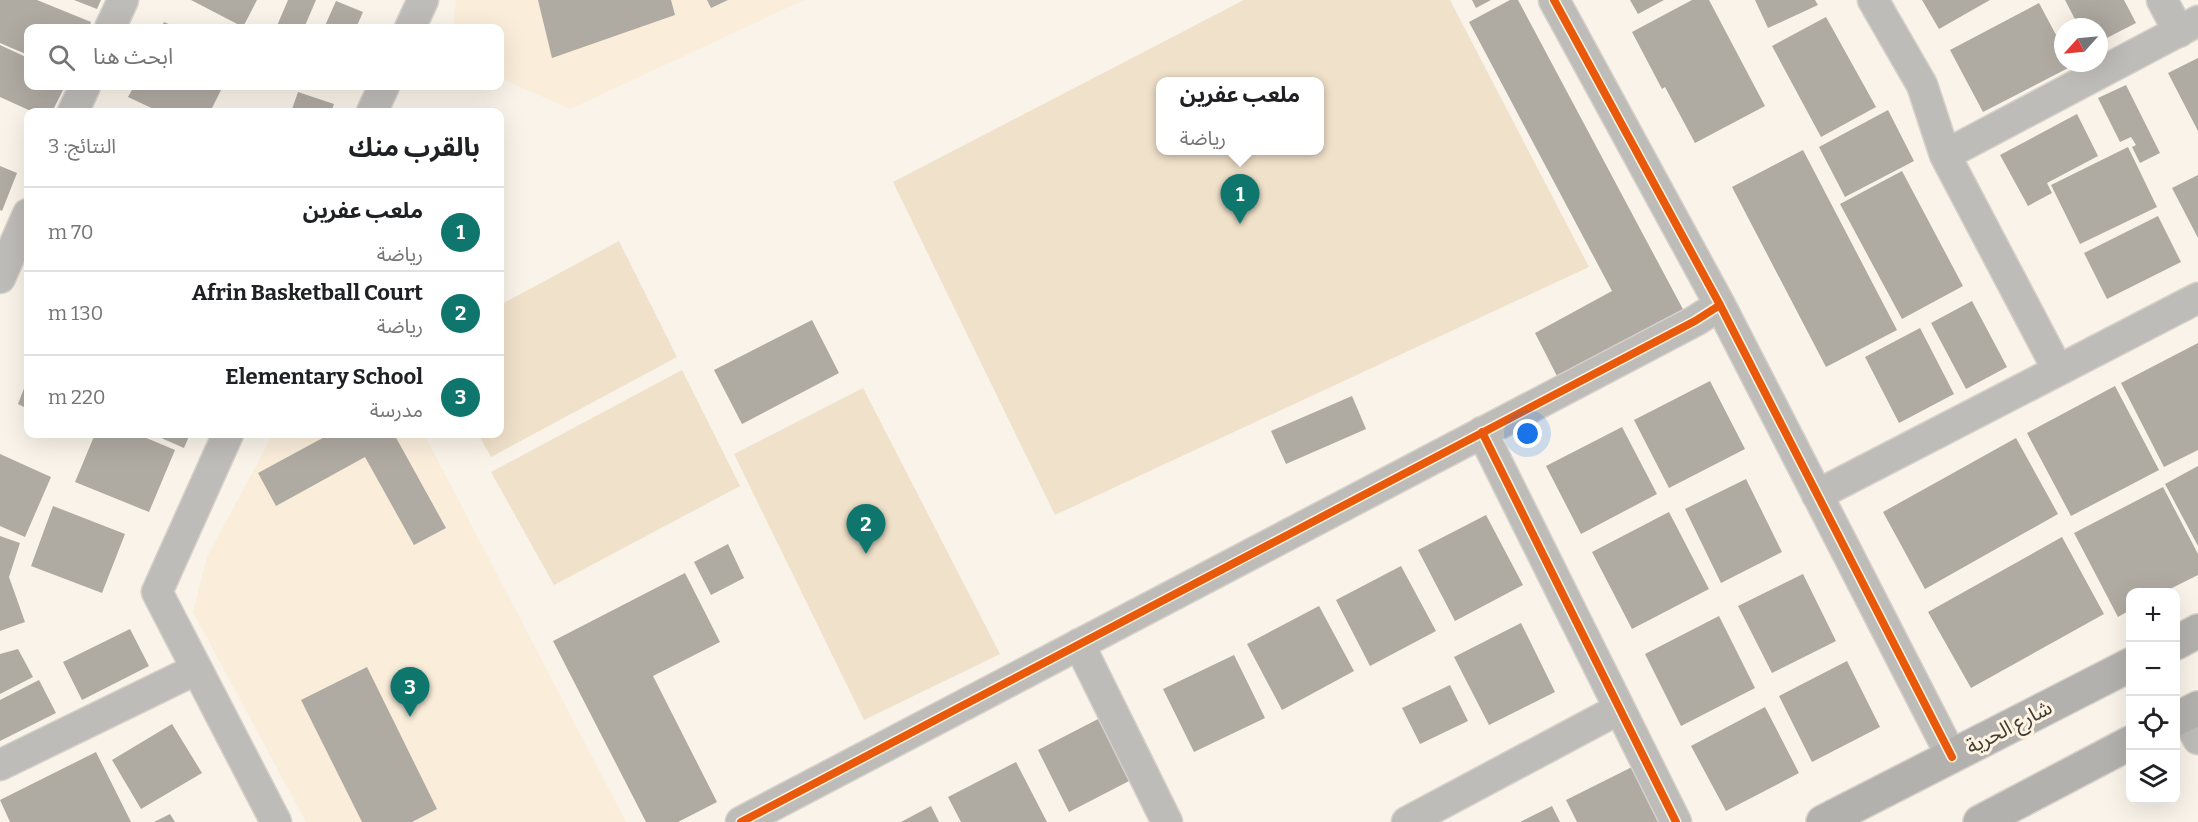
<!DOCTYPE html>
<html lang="ar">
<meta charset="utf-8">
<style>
:root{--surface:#fff;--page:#f2f2f2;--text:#202124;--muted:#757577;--line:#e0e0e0;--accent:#0f766e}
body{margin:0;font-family:Bitter,"Noto Sans Arabic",serif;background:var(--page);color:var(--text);direction:rtl}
.controls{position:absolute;right:18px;bottom:18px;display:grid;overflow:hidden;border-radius:12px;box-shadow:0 6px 24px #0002}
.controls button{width:54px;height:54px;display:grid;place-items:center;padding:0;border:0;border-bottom:2px solid var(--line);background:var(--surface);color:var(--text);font:30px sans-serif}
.compass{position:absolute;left:2054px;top:18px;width:54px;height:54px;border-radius:50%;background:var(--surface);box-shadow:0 6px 24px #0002;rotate:243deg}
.you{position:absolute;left:1528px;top:434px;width:21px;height:21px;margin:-15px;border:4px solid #fff;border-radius:50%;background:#1a73e8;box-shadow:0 0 0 9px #1a73e833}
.badge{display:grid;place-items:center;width:39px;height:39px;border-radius:50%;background:var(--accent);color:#fff;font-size:20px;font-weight:700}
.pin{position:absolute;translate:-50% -50px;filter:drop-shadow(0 2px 3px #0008)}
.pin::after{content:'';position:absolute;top:32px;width:21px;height:18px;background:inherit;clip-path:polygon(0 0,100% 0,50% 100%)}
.popup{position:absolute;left:1156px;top:77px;width:168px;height:78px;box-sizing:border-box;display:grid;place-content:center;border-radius:12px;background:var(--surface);filter:drop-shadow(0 2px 4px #0005);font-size:20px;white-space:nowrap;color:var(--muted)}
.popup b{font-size:22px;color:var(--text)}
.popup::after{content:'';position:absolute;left:50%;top:100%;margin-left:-12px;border:12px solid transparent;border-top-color:var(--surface)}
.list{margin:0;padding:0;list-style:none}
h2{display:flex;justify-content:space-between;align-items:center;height:78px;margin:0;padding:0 24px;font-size:26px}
h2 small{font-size:20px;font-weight:400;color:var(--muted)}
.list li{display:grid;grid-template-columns:39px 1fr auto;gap:18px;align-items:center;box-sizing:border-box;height:84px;padding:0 24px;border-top:2px solid var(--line)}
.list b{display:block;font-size:22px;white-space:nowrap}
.list p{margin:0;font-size:20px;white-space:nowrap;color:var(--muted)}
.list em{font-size:20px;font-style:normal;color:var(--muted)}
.icon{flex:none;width:33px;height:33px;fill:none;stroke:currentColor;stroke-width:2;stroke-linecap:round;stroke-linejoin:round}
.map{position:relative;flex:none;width:2198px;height:822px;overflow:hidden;direction:ltr}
.search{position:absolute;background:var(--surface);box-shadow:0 6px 24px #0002;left:24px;top:24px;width:480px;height:66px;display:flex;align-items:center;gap:15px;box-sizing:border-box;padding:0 21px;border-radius:12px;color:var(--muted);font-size:22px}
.panel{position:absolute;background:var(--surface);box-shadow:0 6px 24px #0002;left:24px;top:108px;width:480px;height:330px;border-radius:12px;direction:rtl}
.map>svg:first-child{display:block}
.built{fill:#faedda}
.green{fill:#f0e1ca;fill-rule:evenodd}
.building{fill:#afaaa2}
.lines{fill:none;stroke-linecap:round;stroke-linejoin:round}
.street-casing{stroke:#d6d1ca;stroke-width:33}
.secondary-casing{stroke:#d6d1ca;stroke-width:36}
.street{stroke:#bebcb8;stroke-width:30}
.secondary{stroke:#b3b1ad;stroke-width:33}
.cycleway-casing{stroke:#fff4e3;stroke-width:11}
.cycleway{stroke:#e8590c;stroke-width:8}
.labels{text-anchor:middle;stroke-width:6;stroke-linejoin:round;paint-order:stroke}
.street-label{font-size:21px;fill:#413c34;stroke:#fff4e3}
</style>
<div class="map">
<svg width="2198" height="822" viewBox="0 0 2198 822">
<rect width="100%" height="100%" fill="#f9f3e9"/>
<path class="built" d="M456,0H804L570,109L500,78V28H453Z
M273,434H424L626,822H306L193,612L207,557Z"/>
<path class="green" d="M1244,0H1450L1589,267L1055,515L893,182ZM1160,82H1320V150H1160Z
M619,241L677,357L491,457L478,434H500V305Z
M682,370L740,486L554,585L491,472Z
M863,388L1000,654L864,720L734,454Z"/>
<path class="building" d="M0,0H37L91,22L89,28H28V55L0,43Z
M74,0H101L97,9Z
M191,0H257L243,27Z
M288,0H316L304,28H276Z
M538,0H671L675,15L552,58Z
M707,0H728L711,8Z
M1472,0H1491L1476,8Z
M1510,0H1518L1685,313L1559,380L1535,333L1612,291L1469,22Z
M1630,0H1664L1638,14Z
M1692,0H1709L1765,106L1695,143L1665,87L1662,89L1632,32Z
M1755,0H1815L1818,5L1768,28Z
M1922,0H1990L1939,29Z
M2065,0H2124L2136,23L2099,42V27H2079Z
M336,1L363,12L356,28H324Z
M2039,3L2063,48V63H2071L2072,66L1983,112L1950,50Z
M1826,17L1876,107L1821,137L1772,46Z
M164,22L178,28H161Z
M0,45L28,58V86H65L52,112H33L0,97Z
M2198,58V131L2168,73Z
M2126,85L2160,153L2140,163L2132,147L2136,145L2131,137L2120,142L2098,98Z
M134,86H223L210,112H160L128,97Z
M298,92L334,104L331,112H291Z
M1888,110L1914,161L1845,197L1819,147Z
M2077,114L2098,156L2047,183L2052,193L2028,206L2000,155Z
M2128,147L2157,207L2080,244L2051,185Z
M1803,150L1897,330L1826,367L1732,187Z
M0,166L17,173L2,211L0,210Z
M1902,171L1963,286L1902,319L1840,204Z
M2198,175V238L2172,188Z
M2158,216L2181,262L2107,299L2084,253Z
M1972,301L2007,367L1966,389L1931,323Z
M812,320L839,373L742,424L714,370Z
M1920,328L1954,394L1899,423L1865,357Z
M2198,343V450L2164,467L2121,383Z
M28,378V409L18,404Z
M1710,381L1745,449L1669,488L1634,420Z
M2115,386L2159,470L2071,516L2027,433Z
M1352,396L1366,429L1286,464L1271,431Z
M1622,427L1657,494L1581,534L1546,466Z
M95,434H137L175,450L149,512L75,482Z
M152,434H190L184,448Z
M330,434H394L446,528L414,545L365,457L276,506L258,473Z
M2016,438L2058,514L1925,589L1883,512Z
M0,454L51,477L25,537L0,526Z
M2198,466V546L2165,484Z
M1746,479L1782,552L1721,583L1685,509Z
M2163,487L2198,554V575L2164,592H2130V610L2118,617L2074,533Z
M53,506L125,534L102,593L31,566Z
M1669,512L1709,589L1632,629L1592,552Z
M1486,515L1523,585L1455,621L1418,550Z
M0,536L20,543L9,577L25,622L0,631Z
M2062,537L2104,614L1971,688L1928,612Z
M728,544L744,578L711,595L694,562Z
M1401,566L1436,631L1370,666L1336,600Z
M685,573L720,642L653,676L717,802L678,822H646L553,641Z
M1803,574L1836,641L1772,673L1738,606Z
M1319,606L1354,671L1282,710L1247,644Z
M1719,616L1755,688L1681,726L1645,654Z
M1521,623L1555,692L1489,725L1454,657Z
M130,629L149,666L82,700L63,662Z
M18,649L33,677L0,694V654Z
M1234,655L1265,718L1194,752L1163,689Z
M1847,661L1880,727L1812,762L1779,696Z
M367,667L437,809L412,822H362L301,700Z
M39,680L56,713L0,741V700Z
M1450,685L1468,721L1420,744L1402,708Z
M1765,707L1799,773L1726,811L1691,746Z
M1102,717L1133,779L1069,812L1038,750Z
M172,724L202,773L141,809L112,760Z
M96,752L131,822H10L0,800Z
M1016,762L1047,822H961L948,797Z
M1632,767L1660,822H1577L1566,800Z
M931,806L939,822H901Z
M1552,806L1560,822H1520Z
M170,814L175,822H154Z"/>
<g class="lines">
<defs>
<path id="street" d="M1554,0L1720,305L1952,757
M1873,0L1922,85L1945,155L2058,370
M2162,0L2179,32
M110,28L123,0
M410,28L423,0
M73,112L85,86
M372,112L384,86
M1945,155L2198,21
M0,278L28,214
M1482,432L1676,822
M228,434L157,592L276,822
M1817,495L2198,298
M1079,644L1167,822
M2185,714L2198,739
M0,765L197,669
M741,822L1695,321L1720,305
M1407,822L1619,709"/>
<path id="secondary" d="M2176,643L2198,631
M2176,719L2198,708
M1823,822L2130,665
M1980,822L2130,743"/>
</defs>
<use href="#street" class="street-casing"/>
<use href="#secondary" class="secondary-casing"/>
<use href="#street" class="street"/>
<use href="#secondary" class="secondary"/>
<defs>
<path id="cycleway" d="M1554,0L1720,305L1952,757
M1482,432L1676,822
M741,822L1695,321L1720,305"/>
</defs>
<use href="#cycleway" class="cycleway-casing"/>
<use href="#cycleway" class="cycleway"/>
</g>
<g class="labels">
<g class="street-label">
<text transform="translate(2009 727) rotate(-27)" y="7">شارع الحرية</text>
</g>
</g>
</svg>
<div class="controls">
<button>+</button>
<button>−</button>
<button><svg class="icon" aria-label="locate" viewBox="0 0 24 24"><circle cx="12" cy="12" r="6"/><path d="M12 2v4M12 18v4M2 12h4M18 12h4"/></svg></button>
<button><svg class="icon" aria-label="layers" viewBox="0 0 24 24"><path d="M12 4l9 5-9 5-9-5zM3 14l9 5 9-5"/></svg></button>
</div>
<svg class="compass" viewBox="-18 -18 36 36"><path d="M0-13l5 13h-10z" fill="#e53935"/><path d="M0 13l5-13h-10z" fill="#757577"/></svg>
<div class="you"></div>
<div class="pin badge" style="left:1240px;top:224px">1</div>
<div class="popup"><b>ملعب عفرين</b>رياضة</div>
<div class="pin badge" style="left:866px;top:554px">2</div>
<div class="pin badge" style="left:410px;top:717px">3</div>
<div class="search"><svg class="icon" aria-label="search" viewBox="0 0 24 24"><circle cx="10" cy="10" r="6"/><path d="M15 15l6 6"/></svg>ابحث هنا</div>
<section class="panel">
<h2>بالقرب منك<small>النتائج: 3</small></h2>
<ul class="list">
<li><span class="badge">1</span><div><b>ملعب عفرين</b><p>رياضة</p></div><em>70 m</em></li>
<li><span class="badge">2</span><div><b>Afrin Basketball Court</b><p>رياضة</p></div><em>130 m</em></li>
<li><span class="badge">3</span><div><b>Elementary School</b><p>مدرسة</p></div><em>220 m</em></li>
</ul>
</section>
</div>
